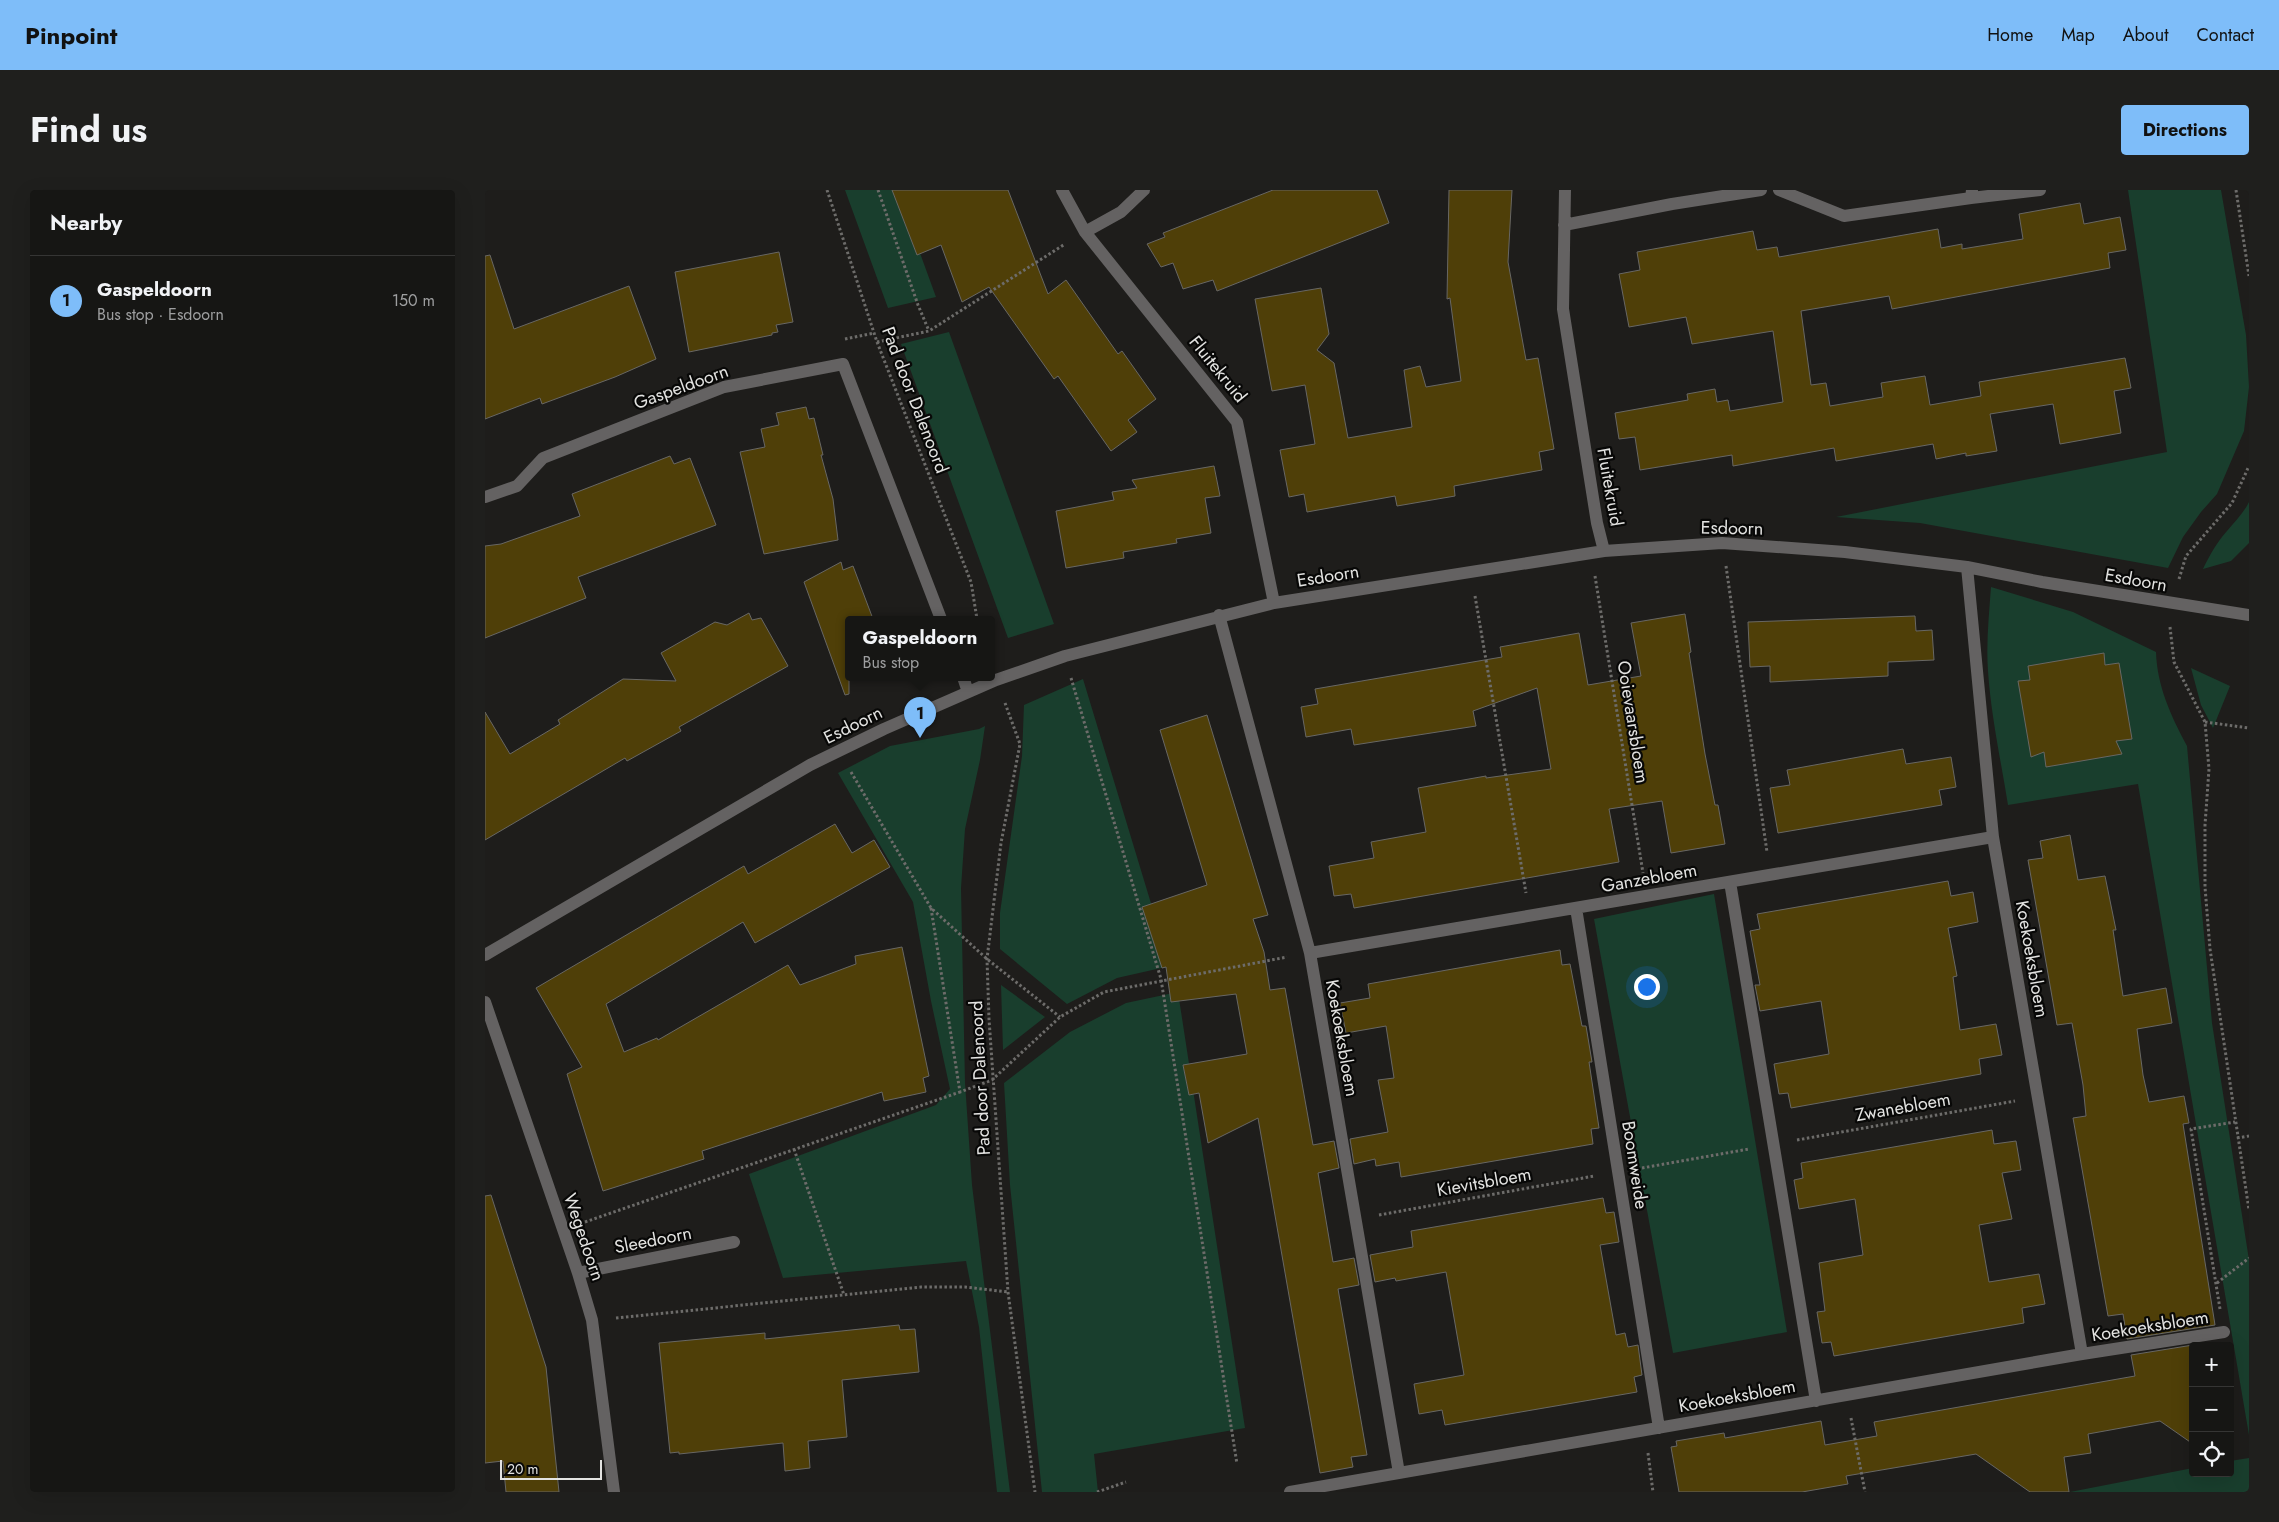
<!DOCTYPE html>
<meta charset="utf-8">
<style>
:root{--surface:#161614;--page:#1f1f1d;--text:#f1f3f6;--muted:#9e9fa0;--line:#353534;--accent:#7ebdf9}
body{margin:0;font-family:Jost,sans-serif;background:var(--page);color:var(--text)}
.controls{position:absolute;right:15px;bottom:15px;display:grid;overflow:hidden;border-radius:5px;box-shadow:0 5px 20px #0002}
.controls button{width:45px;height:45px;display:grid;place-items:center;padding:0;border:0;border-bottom:1px solid var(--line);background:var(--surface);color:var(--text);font:25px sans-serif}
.scale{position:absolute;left:15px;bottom:12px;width:102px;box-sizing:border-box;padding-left:5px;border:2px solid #e3e3e1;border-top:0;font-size:14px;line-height:18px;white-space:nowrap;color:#e3e3e1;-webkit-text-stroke:4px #080807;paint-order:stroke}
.you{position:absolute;left:1161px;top:796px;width:18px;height:18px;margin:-12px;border:4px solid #fff;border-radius:50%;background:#1a73e8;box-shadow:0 0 0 8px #1a73e833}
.badge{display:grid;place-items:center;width:32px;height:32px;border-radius:50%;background:var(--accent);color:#111;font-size:16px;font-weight:700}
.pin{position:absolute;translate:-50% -41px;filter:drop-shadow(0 1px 2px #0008)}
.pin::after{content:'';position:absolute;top:26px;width:18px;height:15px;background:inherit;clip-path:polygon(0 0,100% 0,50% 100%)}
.popup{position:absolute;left:360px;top:426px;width:150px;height:65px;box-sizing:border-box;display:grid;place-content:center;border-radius:5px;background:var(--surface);filter:drop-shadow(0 1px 4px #0005);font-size:16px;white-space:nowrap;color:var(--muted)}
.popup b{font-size:19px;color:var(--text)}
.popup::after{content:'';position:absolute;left:50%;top:100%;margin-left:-10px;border:10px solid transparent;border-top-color:var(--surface)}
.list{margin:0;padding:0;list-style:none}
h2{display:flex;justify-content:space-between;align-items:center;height:65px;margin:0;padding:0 20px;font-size:21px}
h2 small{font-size:16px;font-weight:400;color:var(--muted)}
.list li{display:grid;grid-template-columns:32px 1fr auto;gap:15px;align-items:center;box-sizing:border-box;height:90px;padding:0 20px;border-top:1px solid var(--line)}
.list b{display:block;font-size:19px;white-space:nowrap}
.list p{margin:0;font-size:16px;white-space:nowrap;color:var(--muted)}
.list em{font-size:16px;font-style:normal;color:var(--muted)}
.icon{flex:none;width:28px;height:28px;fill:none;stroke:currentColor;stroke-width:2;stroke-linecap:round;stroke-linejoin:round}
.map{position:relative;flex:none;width:1764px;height:1302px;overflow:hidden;border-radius:5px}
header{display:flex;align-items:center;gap:30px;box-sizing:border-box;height:70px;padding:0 25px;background:var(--accent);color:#111}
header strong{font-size:24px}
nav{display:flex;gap:28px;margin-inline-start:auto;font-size:18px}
.intro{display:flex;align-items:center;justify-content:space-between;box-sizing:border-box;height:120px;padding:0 30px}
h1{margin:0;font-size:35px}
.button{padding:12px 22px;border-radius:5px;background:var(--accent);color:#111;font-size:18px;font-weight:700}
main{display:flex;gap:30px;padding:0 30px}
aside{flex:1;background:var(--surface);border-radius:5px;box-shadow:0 5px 20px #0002}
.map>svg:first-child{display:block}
.green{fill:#193e2d}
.building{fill:#4f3f08;stroke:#686764}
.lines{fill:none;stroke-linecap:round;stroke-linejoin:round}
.path{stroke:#6d6c6a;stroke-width:3;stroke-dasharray:2.5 2.5;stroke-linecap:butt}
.minor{stroke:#646262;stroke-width:12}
.labels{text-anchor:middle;stroke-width:4.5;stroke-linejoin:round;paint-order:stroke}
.street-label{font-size:18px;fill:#e3e3e1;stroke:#080807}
</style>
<header>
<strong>Pinpoint</strong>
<nav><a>Home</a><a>Map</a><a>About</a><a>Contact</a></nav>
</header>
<div class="intro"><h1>Find us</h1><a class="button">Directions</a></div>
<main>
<aside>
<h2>Nearby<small></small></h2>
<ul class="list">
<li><span class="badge">1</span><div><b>Gaspeldoorn</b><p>Bus stop · Esdoorn</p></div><em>150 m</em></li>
</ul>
</aside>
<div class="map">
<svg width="1764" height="1302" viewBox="0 0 1764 1302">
<rect width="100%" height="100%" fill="#1e1d1b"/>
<path class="green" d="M360,0H412L451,107L403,118Z
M1643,0H1736L1761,145L1764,197L1759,241L1732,304L1716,322L1698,347L1683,378L1435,333L1351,327L1682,262Z
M464,142L569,434L523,448L416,154Z
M1764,312V353L1746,371L1718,379C1724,366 1732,352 1742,341C1750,331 1758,324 1764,312Z
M1506,397L1588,422L1671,462C1672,496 1686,526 1702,556L1727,833L1764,1070V1245L1653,594L1523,615C1516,571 1506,526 1503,481C1501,453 1504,425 1506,397Z
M1706,478L1745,496L1728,538L1716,515Z
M598,489L685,776L632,788L582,814L515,759V723L537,566L539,515Z
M500,536L495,570L480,639L476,698L480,893L487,995L525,1302H512L494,1137L481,1071L298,1088L264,984L451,915L465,899L446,811L428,712L353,583L405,556L494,539Z
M1229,704L1302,1142L1188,1163L1109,729Z
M516,795L560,827L518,860Z
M693,802L760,1238L609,1264L613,1302H557L525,995L519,893L585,842L641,813Z
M1764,1268V1302H1585L1708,1278V1283H1745V1271Z"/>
<path class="building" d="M407,0H523L563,104L581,90L633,164L637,161L671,209L643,230L652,242L626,261L573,186L569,189L504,97L477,112L456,55L432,65Z
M788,0H892L904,33L732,101L728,90L698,99L688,73L676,77L662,54L680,47L678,43Z
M964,0H1027L1023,72L1041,170L1053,168L1069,259L1054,262L1057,280L969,296L970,306L912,316L910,306L822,322L819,304L804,307L795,260L830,254L820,195L787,201L770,109L836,98L844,144L832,160L849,173L863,248L927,237L919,180L935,176L941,197L976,191L965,108L962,109Z
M1595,13L1599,34L1635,27L1641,60L1623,63L1625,78L1407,119L1404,106L1316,121L1326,195L1341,193L1345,216L1398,207L1396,193L1440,186L1445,215L1496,206L1494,192L1640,168L1646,198L1629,201L1636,243L1575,254L1568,214L1505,224L1512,261L1481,266V263L1451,269L1448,254L1351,271L1349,258L1248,276L1247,265L1155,280L1150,247L1134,249L1130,223L1203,210L1202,204L1230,199L1232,212L1243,210L1245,221L1298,212L1288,141L1207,154L1201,127L1144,137L1134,84L1155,80L1152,62L1268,41L1272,60L1292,57L1294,67L1453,39L1456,58L1477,54V59L1538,49L1534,24Z
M294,62L308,132L291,135L293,142L287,143V145L204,162L190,82Z
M5,65L29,139L144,96L171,169L130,187L57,214L55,208L0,229V66Z
M321,217L324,229L329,228L338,265H336L348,309L353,350L279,364L255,262L280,257L276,239L294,235L291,223Z
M185,266L189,274L205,268L231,335L93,387L101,408L0,448V356L16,354L95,326L87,304Z
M729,276L735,306L720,308L726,343L691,349L692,353L638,362L639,368L581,378L571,321L629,310L627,302L652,298L647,290Z
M356,372L358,380L368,376L388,429H364V504L360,505L319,392Z
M264,423L267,430L276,428L303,476L194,537L196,541L142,571L140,568L0,650V522L25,564L75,534L73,530L138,489L191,491L176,463L230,432L242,435Z
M1200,424L1206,462L1204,463L1220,564L1230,615H1233L1240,654L1186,663L1177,611L1124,619L1134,672L869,718L866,704L849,706L844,676L889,668L886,652L941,642L933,598L1001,586V588L1066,579L1052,498L988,521L991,536L869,555L866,539L821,547L816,517L833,514L830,499L1017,467L1015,457L1094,443L1103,495L1156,486L1146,433Z
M1430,426L1431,441L1447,440L1449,470L1403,472V486L1285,492V476L1265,477L1263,432Z
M1619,463L1620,475L1634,473L1647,549L1631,551L1637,564L1561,577L1559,562L1546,567L1533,491L1545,490L1543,476Z
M722,525L783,725L768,729L779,762L785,800L800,798L828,955L849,951L854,978L833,983L848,1072L869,1068L874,1095L853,1099L882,1265L866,1267L868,1277L835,1283L773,928L723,953L714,903L704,905L698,875L762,864L751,804L686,812L681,777L677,778L657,717L722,695L675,540Z
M1418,559L1421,574L1466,567L1471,597L1454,600L1457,615L1293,643L1285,598L1305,595L1302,580Z
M350,634L367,663L389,650L405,677L270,753L258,732L121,814L139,862L172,848L173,850L303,775L315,795L371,774L370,766L417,757L444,886L438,888L441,902L399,911L397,902L217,961L219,969L118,1001L82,884L97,877L51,798L259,676L263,684Z
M1585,645L1593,690L1620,686L1631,740H1628L1638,806L1681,798L1687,833L1652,839L1658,885L1664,912L1699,906L1704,933L1698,934L1730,1135L1642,1149L1638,1124L1623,1126L1588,928L1601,926L1598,895L1587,833L1572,835L1543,670L1558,668L1555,651Z
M1463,691L1466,706L1488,702L1493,732L1463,738L1472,786L1468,787L1475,840L1511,834L1517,865L1494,869L1496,884L1306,918L1303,903L1294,904L1289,874L1344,864L1336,811L1275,821L1270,795H1275L1265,741L1275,739L1272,724Z
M1075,760L1077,775L1085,774L1097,836H1101L1107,872H1104L1114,938L1106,939L1108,954L916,987L914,972L891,976L890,969L869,974L865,949L903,942L893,890L909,888L901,836L861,843L855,813L885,808L883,794Z
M1507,940L1509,954L1531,951L1536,980L1517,983L1527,1029L1494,1035L1504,1092L1554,1084L1560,1114L1537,1118L1539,1133L1349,1166L1346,1152L1337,1153L1332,1122L1340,1121L1334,1073L1378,1065L1370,1009L1314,1019L1309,990L1318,988L1316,973Z
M6,1005L61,1177L74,1302H21L18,1271L0,1273V1006Z
M1118,1008L1121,1023L1129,1022L1134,1052L1115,1055L1131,1145L1140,1143L1143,1157L1153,1155L1157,1185L1149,1187L1152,1202L960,1235L957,1220L934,1224L929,1194L979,1185L961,1082L911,1091L910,1088L890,1092L885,1065L928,1057L926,1041Z
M414,1135L415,1140L430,1139L434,1182L357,1190L362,1247L323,1251L325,1278L300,1281L298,1253L194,1264V1262L185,1263L174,1153L280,1143V1149Z
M1708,1155V1254L1675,1231L1603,1244L1606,1263L1579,1267L1584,1302H1545L1491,1264L1361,1286L1363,1294L1317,1302H1194L1186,1257L1192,1256L1191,1251L1239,1243L1240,1248L1336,1231L1340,1255L1392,1246L1389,1232L1650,1186L1646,1165Z"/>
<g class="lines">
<path class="path" d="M342,0L392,152L486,392L492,429
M393,0L433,115L444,141
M1751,0L1764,86
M360,149L389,143
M392,152L444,141L580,54
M1241,376L1282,662
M1110,386L1158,683
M1694,389L1701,366L1747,313L1764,276
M990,406L1041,703
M1685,437L1689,472L1720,532L1724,579L1720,635V697L1725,759L1764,1020
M586,488L676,789L752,1274
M520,513L535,554L516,653L502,769L504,829L523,1102L550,1302
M1720,532L1764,538
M366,582L446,718L502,769L575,827
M446,718L475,902L507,890L575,827L619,802L802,767
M1752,948L1764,946
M1312,950L1530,911
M309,959L359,1105
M1157,978L1264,959
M894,1025L1109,986
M100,1032L475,902
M1732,1093L1764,1068
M1735,1119L1706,939L1750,932
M131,1128L436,1097H480L523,1102
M1366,1228L1380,1302
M1163,1263L1168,1302
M612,1302L641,1292"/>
<path class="minor" d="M577,0L600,42L752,232L789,413
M1080,0L1078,119L1112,333L1119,361
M1294,0L1359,26L1486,8L1487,0
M1486,8L1555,0
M1079,35L1187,14L1276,0
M600,42L636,22L659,0
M0,307L32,296L58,268L239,197L358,174L456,429
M1482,377L1508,647L1597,1164
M734,425L825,763L914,1283
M478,487L483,502
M1245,692L1331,1211
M1091,718L1174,1238
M825,763L1508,647
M0,765L325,575L399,539L511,490L580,466L789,413L1119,361L1237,353L1360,362L1482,377L1557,392L1764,425
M0,812L93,1083L107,1130L129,1302
M93,1083L249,1052
M805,1302L1597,1164L1739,1142"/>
</g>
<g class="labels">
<g class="street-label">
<text transform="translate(733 179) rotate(51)" y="6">Fluitekruid</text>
<text transform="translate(196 197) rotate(-20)" y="6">Gaspeldoorn</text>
<text transform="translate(430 210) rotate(69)" y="6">Pad door Dalenoord</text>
<text transform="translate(1125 297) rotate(80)" y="6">Fluitekruid</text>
<text transform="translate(1247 338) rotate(1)" y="6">Esdoorn</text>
<text transform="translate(843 386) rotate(-9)" y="6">Esdoorn</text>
<text transform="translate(1651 390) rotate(10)" y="6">Esdoorn</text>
<text transform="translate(1148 532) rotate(81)" y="6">Ooievaarsbloem</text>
<text transform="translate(368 535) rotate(-26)" y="6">Esdoorn</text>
<text transform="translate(1164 688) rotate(-10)" y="6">Ganzebloem</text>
<text transform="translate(1547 769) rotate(80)" y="6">Koekoeksbloem</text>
<text transform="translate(857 848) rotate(80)" y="6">Koekoeksbloem</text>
<text transform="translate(495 888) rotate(-93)" y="6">Pad door Dalenoord</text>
<text transform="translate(1418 917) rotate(-10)" y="6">Zwanebloem</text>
<text transform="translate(1150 975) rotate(81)" y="6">Boomweide</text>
<text transform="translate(999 992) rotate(-10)" y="6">Kievitsbloem</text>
<text transform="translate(99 1047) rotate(71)" y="6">Wegedoorn</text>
<text transform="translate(168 1050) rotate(-11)" y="6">Sleedoorn</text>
<text transform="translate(1665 1136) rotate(-9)" y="6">Koekoeksbloem</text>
<text transform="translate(1252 1206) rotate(-10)" y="6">Koekoeksbloem</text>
</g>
</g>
</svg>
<div class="controls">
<button>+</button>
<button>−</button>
<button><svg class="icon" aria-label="locate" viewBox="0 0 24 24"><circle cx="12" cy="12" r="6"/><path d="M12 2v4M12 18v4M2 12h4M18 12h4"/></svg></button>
</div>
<div class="scale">20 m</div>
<div class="you"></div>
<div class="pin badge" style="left:435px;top:548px">1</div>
<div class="popup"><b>Gaspeldoorn</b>Bus stop</div>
</div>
</main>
